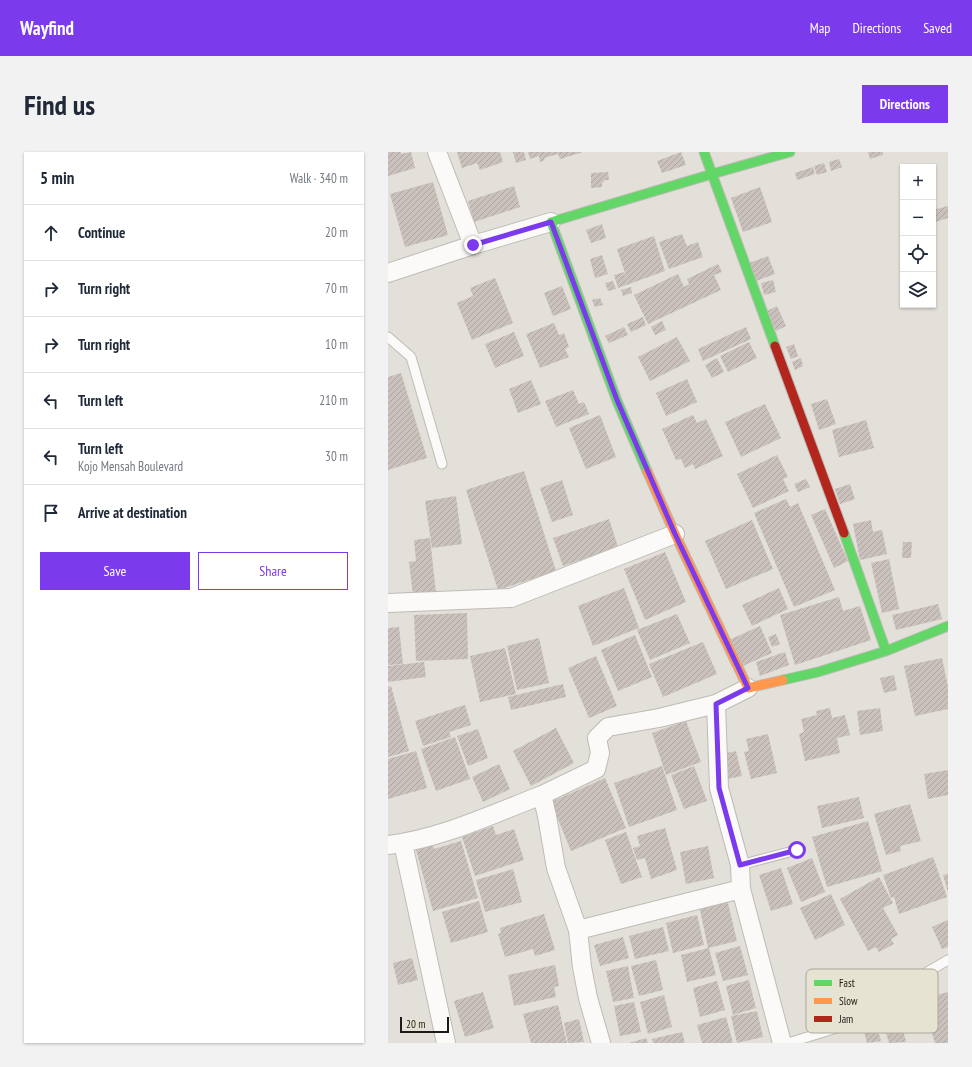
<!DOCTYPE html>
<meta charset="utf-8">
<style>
:root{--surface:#fff;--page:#f2f2f3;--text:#1f2937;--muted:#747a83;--line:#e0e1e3;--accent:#7c3aed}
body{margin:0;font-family:"PT Sans Narrow",sans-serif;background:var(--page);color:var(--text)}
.controls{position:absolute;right:12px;top:12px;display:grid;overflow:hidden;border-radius:0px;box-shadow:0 1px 3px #0004}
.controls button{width:36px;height:36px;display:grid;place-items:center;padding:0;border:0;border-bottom:1px solid var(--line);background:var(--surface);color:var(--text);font:20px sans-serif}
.scale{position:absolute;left:12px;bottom:10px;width:49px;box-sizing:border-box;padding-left:4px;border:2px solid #1c1b15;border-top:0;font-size:11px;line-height:14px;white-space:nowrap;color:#1c1b15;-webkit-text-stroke:3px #e7e3d3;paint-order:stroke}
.stop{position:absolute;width:12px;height:12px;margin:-9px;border:3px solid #7c3aed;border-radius:50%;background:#fff}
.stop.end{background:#7c3aed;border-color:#fff;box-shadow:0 1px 4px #0008}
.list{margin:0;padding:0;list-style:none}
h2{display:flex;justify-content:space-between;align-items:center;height:52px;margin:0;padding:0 16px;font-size:17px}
h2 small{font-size:13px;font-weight:400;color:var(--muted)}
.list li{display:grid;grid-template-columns:26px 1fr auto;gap:12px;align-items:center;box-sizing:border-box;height:56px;padding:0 16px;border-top:1px solid var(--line)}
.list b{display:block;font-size:15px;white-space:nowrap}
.list p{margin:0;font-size:13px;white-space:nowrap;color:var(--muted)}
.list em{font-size:13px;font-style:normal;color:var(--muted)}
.actions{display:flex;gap:8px;padding:12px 16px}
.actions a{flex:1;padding:9px 0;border:1px solid var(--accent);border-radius:0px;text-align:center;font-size:14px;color:var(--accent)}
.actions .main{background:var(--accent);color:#fff}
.icon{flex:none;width:22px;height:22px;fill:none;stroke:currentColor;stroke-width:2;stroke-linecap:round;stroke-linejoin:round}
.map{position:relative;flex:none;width:560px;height:891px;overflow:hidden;border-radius:0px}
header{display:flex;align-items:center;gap:24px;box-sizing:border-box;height:56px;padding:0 20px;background:var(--accent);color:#fff}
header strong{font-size:19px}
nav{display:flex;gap:22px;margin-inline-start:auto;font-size:14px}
.intro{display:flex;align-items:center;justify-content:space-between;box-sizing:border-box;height:96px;padding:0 24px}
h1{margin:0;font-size:28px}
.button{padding:10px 18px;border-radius:0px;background:var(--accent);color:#fff;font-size:14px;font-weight:700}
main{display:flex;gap:24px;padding:0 24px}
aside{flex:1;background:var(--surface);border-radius:0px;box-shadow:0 1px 3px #0004}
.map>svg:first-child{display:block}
.building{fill:url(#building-hatch)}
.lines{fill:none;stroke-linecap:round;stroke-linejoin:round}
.lane-casing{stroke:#bebcb6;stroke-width:11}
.street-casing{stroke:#bebcb6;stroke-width:20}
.fast-casing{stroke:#bebcb6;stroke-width:11}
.slow-casing{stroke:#bebcb6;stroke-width:11}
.jam-casing{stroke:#bebcb6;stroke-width:11}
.lane{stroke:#fbfaf9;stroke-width:9}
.street{stroke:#fbfaf9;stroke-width:18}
.fast{stroke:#63d668;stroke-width:9}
.slow{stroke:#ff974d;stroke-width:9}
.jam{stroke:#b3261e;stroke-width:9}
.route{stroke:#7c3aed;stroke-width:5}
.key{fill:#e7e3d3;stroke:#aaa79a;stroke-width:1}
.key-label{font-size:11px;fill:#1c1b15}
</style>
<header>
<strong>Wayfind</strong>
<nav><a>Map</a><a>Directions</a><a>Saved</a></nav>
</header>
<div class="intro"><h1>Find us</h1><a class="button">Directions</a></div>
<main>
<aside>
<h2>5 min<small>Walk · 340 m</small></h2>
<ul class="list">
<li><svg class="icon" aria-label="ahead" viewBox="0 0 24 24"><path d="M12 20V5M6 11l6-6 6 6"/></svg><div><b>Continue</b></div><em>20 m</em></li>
<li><svg class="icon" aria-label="right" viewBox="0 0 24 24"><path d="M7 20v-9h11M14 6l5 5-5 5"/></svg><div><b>Turn right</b></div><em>70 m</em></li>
<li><svg class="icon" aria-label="right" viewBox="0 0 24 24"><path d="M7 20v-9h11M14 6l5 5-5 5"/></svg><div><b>Turn right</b></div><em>10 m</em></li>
<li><svg class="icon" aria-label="left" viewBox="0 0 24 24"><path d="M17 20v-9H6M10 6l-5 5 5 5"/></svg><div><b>Turn left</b></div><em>210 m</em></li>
<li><svg class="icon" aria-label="left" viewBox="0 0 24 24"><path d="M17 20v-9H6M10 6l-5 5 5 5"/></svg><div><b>Turn left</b><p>Kojo Mensah Boulevard</p></div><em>30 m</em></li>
<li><svg class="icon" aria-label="arrive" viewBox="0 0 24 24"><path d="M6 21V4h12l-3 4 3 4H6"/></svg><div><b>Arrive at destination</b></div></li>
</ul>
<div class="actions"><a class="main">Save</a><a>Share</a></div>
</aside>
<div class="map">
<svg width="560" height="891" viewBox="0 0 560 891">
<defs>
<pattern id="building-hatch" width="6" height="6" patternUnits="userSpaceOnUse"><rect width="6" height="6" fill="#cac1bc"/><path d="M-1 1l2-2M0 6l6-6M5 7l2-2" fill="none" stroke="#ada5a1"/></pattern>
</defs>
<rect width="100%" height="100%" fill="#e2e0d8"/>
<path class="building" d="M0,0H13V2L23,0L27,16L0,24Z
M69,0H112L115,10L92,18L89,11L74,16Z
M125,0H136L138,8L128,11Z
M140,0H195L172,7L170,2L156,6L157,8L152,10L151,4L142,7Z
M293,0L298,13L274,21L269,9Z
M480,0H495V3L482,7Z
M451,7L454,15L443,19L441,10Z
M436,11L439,20L429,23L426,14Z
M425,15L427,22L409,28L407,21Z
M220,20L221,28H217L214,31V35L203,36V21Z
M45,30L60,83L17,95L2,42Z
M126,34L132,55L86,70L80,49Z
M372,35L384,70L355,80L343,46Z
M560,54V66L547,70L545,58Z
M214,72L218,86L203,91L198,78Z
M294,82L299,94L310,90L315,105L281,117L271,90Z
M266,84L277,119L230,136L226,123L236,120L240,130L229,97Z
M214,103L220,122L207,126L202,107Z
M380,104L387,122L368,129L361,111Z
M330,112L334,120L326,123L333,138L260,172L246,143L290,122L296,135L301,132L299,127Z
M107,126L125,171L84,188L69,151L85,144L82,136Z
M385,128L388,140L376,143L373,131Z
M225,129L228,137L220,139L217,131Z
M174,134L183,157L165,164L156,141Z
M243,135L244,141L235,144L233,138Z
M212,146L215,153L207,155L204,148Z
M389,154L398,174L388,179L379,159Z
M255,165L258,173L243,180L239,172Z
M274,169L278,178L267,183L263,175Z
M166,171L171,183L176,181L181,195L177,197L181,205L152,216L138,182Z
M236,175L240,183L221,191L217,184Z
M358,175L363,187L315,209L310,197Z
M126,180L136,204L107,216L97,192Z
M289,185L302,209L262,229L250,205Z
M361,190L369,206L340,220L332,204Z
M406,192L410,204L403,207L398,195Z
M329,206L336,220L324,226L317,213Z
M413,206L415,214L407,218L404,210Z
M13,221L39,306L0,318V225Z
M299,227L309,250L278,264L268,241Z
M143,228L153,252L130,261L121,237Z
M185,238L191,252L196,250L201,262L168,275L157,249Z
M439,247L448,272L431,278L423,252Z
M377,252L393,286L353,305L337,270Z
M212,263L228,305L198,317L181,276Z
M305,263L309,271L318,267L335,304L307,317L305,312L297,316L293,307L288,308L274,277Z
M478,268L486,296L451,305L444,278Z
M389,303L400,325L395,327L401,339L365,356L349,322Z
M136,319L168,419L110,438L78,338Z
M418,327L422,335L410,340L406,332Z
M174,328L185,363L164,370L152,336Z
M462,332L467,347L452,352L447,337Z
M68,344L74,392L44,396L37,349Z
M398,347L402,355L410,351L447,438L406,455L366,361Z
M437,357L460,409L446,416L423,363Z
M221,367L230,395L175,414L165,386Z
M364,368L385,417L338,437L317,389Z
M483,368L485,380L494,378L499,402L472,408L465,372Z
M42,386L48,441L25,443L21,410L28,409L26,388Z
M515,390H524L523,406H514Z
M277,400L298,450L257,468L236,417Z
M501,407L511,457L494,461L483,411Z
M236,436L251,476L205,494L190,454Z
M391,436L400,457L364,474L354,453Z
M451,445L455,459L472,454L483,488L407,513L392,463Z
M550,452L554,467L508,478L504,463Z
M79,461L80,507L28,509L26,463Z
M289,462L302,491L262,508L249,478Z
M372,474L384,501L355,514L343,487Z
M11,475L15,512L0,513V476Z
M388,482L392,492L384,495L380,485Z
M247,483L264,525L230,539L213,498Z
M151,486L161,531L129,538L119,494Z
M315,490L329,522L275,545L261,512Z
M117,496L128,542L92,550L82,504Z
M397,500L401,513L372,524L368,510Z
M208,504L229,554L201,566L180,516Z
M554,506L560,535V557L527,564L516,514Z
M36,510L38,525L0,530V514Z
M506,523L509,538L496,541L492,526Z
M175,532L178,545L123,558L120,545Z
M3,534L21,599L0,605V535Z
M77,553L83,573L61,580L63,585L35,594L27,569Z
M442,556L444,566L457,563L462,583L449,586L452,601L417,609L411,582L416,580L413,567L429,563L428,559Z
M492,556L495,579L472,583L469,559Z
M298,569L313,610L278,623L264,581Z
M168,576L186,611L143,634L125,599Z
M90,577L100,606L80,614L69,584Z
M380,582L389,621L363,627L356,600L361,599L358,587Z
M67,585L82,627L48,639L33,597Z
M28,599L39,636L0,647V607Z
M348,599L354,624L340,627L335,602Z
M111,612L122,637L95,650L84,625Z
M274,614L289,658L241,675L226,631Z
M306,614L319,649L296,657L283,623Z
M560,618V643L540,647L536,622Z
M217,626L238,676L183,699L163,650Z
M471,645L476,666L434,676L429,654Z
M522,652L533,689L512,694L513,699L498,703L486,662Z
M480,669L494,719L439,735L424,685Z
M105,674L108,683L126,677L136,708L87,724L74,685Z
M277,676L289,718L263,727L257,706L249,708L245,696L252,694L249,684Z
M238,680L254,725L233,732L217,688Z
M42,686L46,697L73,689L90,746L45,759L26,691Z
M320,694L326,726L298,732L292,700Z
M545,705L559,745L511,762L506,745L503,746L495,723Z
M424,706L437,740L413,750L399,716Z
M393,716L405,752L383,759L371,723Z
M125,717L134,750L97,760L88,728Z
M560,722V740L555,723Z
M491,725L505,751L495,756L510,783L503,787L506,792L491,800L488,795L480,799L452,747Z
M443,742L457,773L427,788L412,756Z
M339,747L349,789L320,796L311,753Z
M91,749L100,780L63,791L54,760Z
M156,762L167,798L147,804L145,797L117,805L110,782L113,781L112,776Z
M309,763L316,793L285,801L278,771Z
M560,768V795L554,797L544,775Z
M275,775L281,799L247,807L241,784Z
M235,785L241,806L212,814L206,793Z
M352,794L360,823L335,829L327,801Z
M321,796L328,823L299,830L293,803Z
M24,806L30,828L10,833L5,811Z
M268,808L275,838L251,844L243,814Z
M167,813L171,834L166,835L168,845L126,854L120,823Z
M240,814L246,846L225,850L218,819Z
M361,828L368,856L345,863L338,834Z
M329,829L337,858L312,865L305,836Z
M95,840L106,876L77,885L66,849Z
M560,840V891H547L534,847Z
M276,843L284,875L260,882L252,850Z
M246,850L253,880L232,884L226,854Z
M170,853L179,891H143L135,862Z
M529,857L534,872L515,878L518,890L501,891L494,867Z
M369,859L375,885L349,891L343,864Z
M338,865L345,891H314L309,873Z
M191,867L196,890L180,891L176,871Z
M487,869L493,889L479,891L474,872Z
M294,880L297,891H265L264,887Z
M258,886L260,891H241Z"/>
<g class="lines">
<defs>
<path id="lane" d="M0,185L23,205L54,312
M352,713L409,698
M400,891L452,875L522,830L560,808"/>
<path id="street" d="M49,0L85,93
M0,121L85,93L163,70
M0,451L123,446L287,382
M328,552L331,636L352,713L353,737L394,891
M15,691L58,891
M0,693C52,687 105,662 154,643
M190,778L353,737
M213,891L200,846L194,815L190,778L168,716L159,664L154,643L208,617L212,601L209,586L220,575L271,566L328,552L360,536"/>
<path id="fast" d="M387,194L324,22L402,0
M259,319L229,249L163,70L324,22L316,0
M456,381L498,499
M395,528L430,520L498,499L560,474"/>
<path id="slow" d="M259,319L287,382L360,536L395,528"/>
<path id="jam" d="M387,194L456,381"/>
</defs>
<use href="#lane" class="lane-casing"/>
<use href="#street" class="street-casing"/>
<use href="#fast" class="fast-casing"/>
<use href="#slow" class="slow-casing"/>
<use href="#jam" class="jam-casing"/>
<use href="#lane" class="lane"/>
<use href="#street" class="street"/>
<use href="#fast" class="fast"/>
<use href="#slow" class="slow"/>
<use href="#jam" class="jam"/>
</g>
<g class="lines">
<path class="route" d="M85,93L163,70L229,248L287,382L360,536L328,552L331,636L352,713L409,698"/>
</g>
<rect x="418" y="817" width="132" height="64" rx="6" class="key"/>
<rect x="426" y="828" width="18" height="6" fill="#63d668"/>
<rect x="426" y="846" width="18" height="6" fill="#ff974d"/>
<rect x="426" y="864" width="18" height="6" fill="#b3261e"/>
<g class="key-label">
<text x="451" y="835">Fast</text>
<text x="451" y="853">Slow</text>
<text x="451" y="871">Jam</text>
</g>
</svg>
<div class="controls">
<button>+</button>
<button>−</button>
<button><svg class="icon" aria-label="locate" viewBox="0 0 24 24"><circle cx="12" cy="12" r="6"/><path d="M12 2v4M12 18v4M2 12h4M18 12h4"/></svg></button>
<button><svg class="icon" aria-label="layers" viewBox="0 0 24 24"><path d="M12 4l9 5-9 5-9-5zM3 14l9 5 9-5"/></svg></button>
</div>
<div class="scale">20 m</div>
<div class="stop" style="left:409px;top:698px"></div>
<div class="stop end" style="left:85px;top:93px"></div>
</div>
</main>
